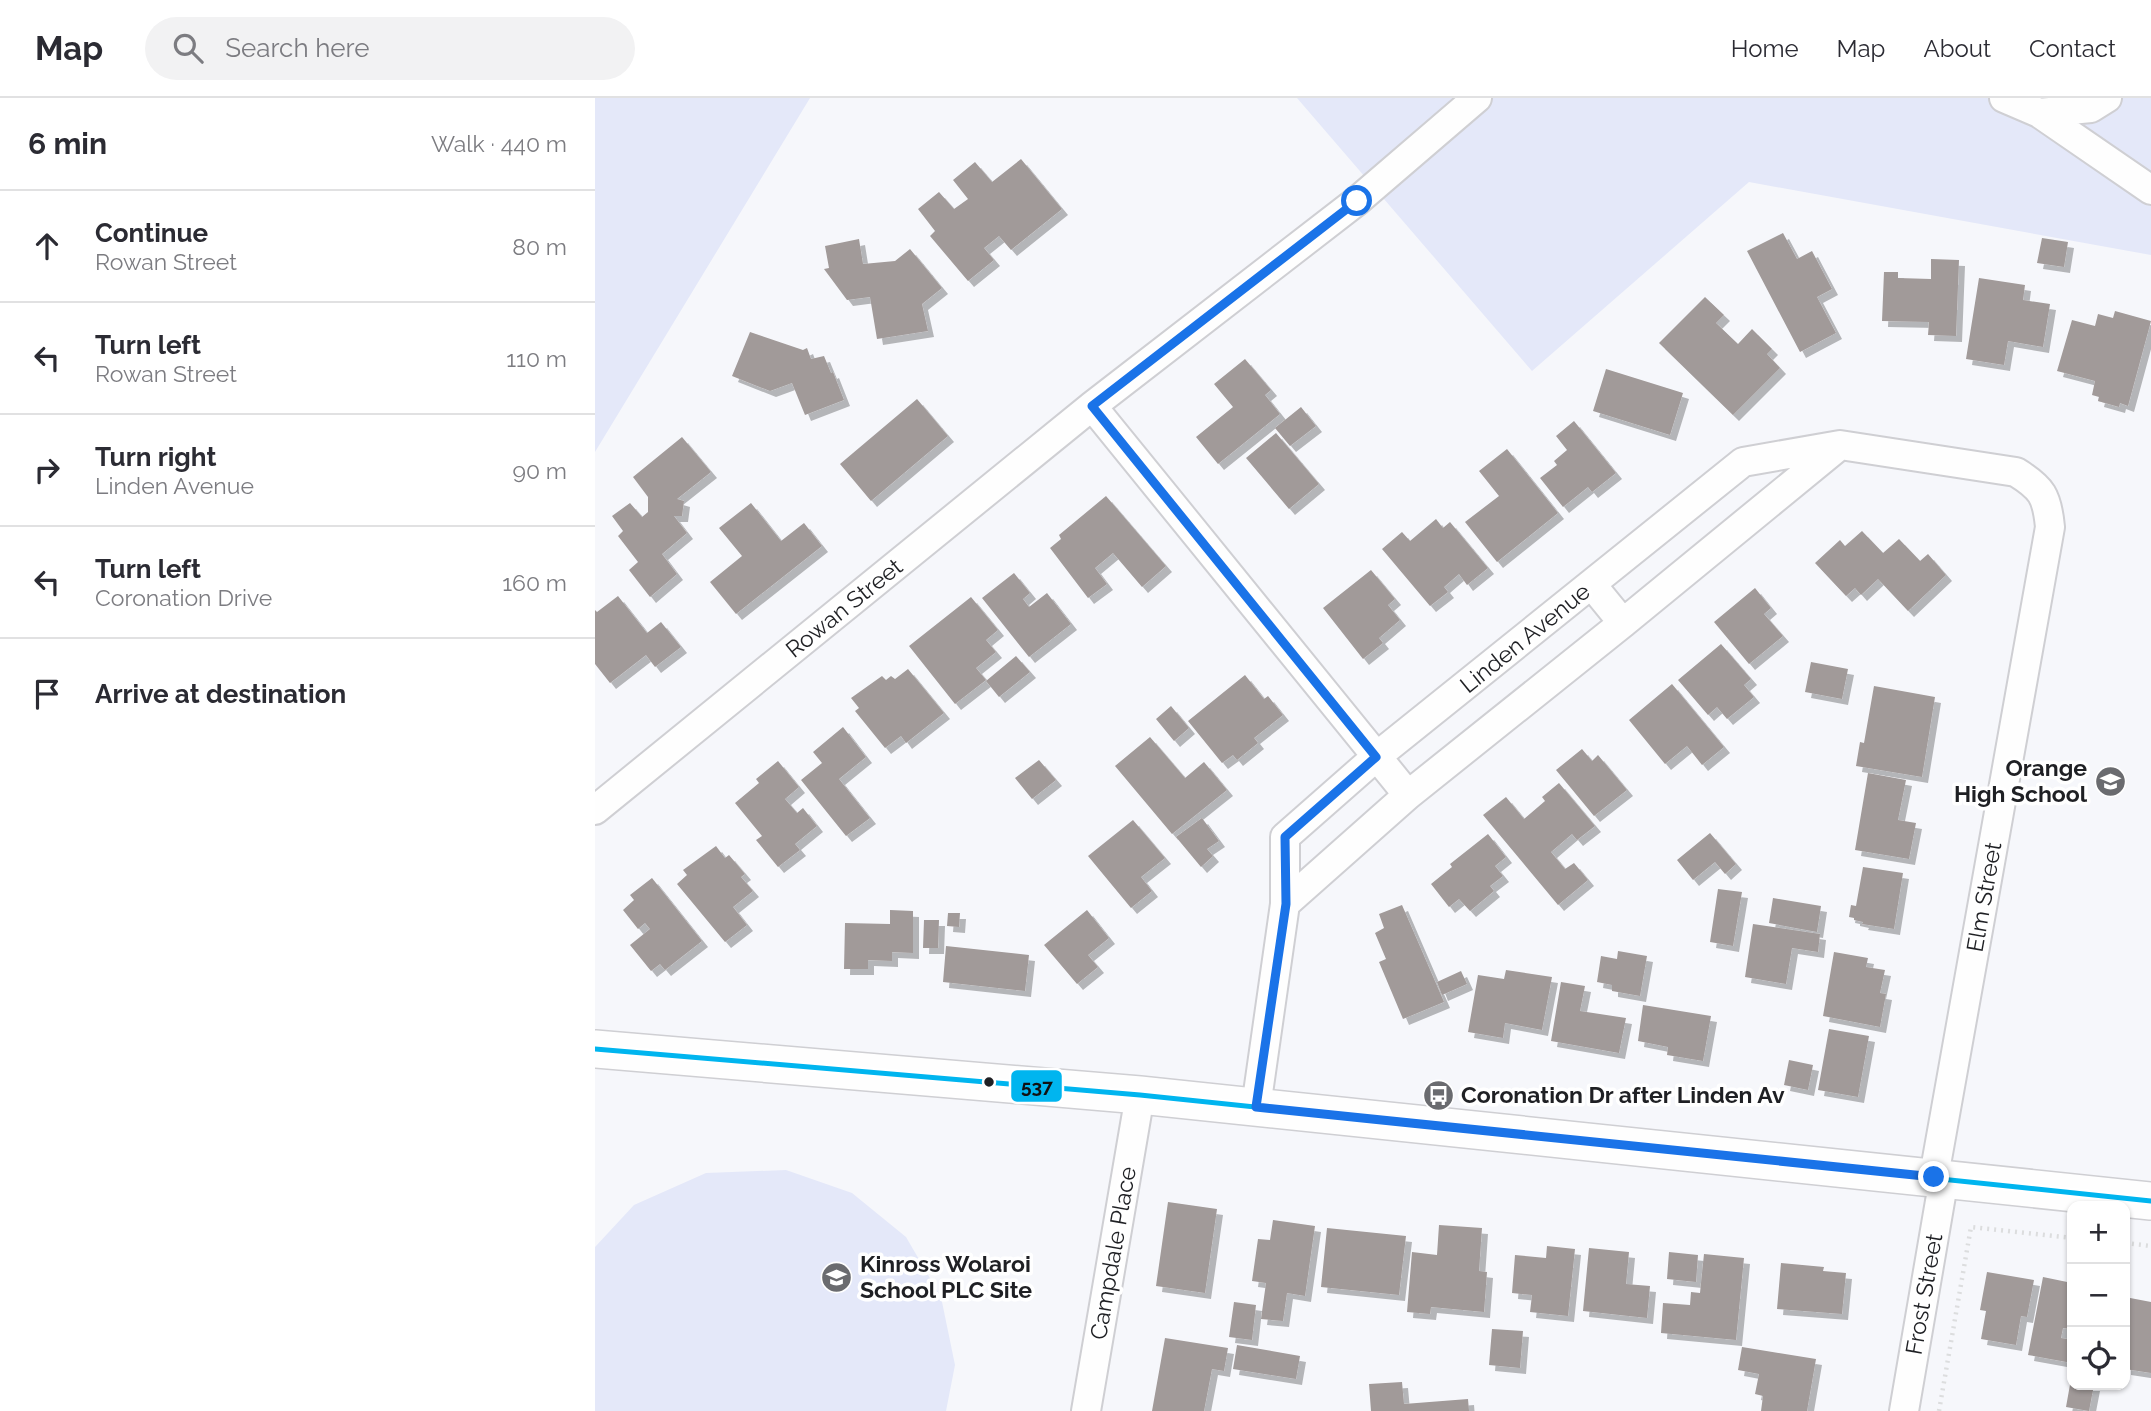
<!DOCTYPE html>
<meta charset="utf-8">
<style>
:root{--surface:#fff;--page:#f2f2f3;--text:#2b2b33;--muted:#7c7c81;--line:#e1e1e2}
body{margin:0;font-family:Raleway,sans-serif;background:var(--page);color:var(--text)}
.controls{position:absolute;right:21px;bottom:21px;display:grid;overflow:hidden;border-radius:14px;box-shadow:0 2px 5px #0004}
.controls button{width:63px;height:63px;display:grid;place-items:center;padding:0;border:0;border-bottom:2px solid var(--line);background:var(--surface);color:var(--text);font:35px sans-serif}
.stop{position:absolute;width:21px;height:21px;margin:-16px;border:5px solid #1a73e8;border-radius:50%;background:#fff}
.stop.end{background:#1a73e8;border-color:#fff;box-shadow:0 2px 7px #0008}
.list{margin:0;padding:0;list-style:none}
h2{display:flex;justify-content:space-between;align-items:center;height:91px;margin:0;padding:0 28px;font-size:30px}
h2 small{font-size:23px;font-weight:400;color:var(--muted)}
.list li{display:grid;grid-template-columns:46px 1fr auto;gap:21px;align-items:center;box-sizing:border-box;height:112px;padding:0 28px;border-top:2px solid var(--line)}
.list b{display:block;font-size:26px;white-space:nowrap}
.list p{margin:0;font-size:23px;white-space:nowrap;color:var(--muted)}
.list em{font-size:23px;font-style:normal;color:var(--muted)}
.icon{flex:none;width:38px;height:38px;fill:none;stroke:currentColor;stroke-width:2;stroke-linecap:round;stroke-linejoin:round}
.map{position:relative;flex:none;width:1556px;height:1313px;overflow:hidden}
header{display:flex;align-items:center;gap:42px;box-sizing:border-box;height:98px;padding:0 35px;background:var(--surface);border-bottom:2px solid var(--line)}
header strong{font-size:33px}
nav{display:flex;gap:38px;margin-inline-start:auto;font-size:24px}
.search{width:490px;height:63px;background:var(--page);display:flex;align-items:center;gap:18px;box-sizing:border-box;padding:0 24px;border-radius:38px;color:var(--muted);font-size:26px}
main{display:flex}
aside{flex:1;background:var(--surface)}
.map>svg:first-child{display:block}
.green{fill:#e4e8f9}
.building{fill:#a19a99;filter:url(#shadow)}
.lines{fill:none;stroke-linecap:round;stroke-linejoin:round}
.minor-casing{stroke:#cfcfd3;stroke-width:32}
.major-casing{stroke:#cfcfd3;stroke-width:40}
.path{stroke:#dcddde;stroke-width:4.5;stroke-dasharray:2 5;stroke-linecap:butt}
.minor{stroke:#fefefe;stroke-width:28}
.major{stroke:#fefefe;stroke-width:37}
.bus-1-casing{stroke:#fff;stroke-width:10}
.bus-1{stroke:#00b5ef;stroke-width:5}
.route{stroke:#1a73e8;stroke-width:9}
.bus-dot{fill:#1f2024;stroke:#fff;stroke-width:2.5}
.labels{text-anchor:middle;stroke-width:7;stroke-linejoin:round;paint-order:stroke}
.street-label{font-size:23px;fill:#1f2024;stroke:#fff}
.poi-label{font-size:23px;font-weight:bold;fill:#1f2024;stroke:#fff;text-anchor:start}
.line-badge{stroke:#fff;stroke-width:2.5}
.pale-badge-label{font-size:19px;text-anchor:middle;font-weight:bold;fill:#111}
</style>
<header>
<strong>Map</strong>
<div class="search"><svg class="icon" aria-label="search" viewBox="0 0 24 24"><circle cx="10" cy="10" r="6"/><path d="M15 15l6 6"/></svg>Search here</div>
<nav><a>Home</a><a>Map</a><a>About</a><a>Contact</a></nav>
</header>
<main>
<aside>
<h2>6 min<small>Walk · 440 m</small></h2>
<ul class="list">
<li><svg class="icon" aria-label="ahead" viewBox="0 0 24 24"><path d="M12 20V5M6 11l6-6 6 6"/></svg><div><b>Continue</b><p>Rowan Street</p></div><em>80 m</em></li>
<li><svg class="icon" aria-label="left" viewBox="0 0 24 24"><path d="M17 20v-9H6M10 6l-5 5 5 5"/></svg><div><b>Turn left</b><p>Rowan Street</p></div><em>110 m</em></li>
<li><svg class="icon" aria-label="right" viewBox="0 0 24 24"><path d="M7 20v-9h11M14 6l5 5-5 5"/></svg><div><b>Turn right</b><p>Linden Avenue</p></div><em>90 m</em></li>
<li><svg class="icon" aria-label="left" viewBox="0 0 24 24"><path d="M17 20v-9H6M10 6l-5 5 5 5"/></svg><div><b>Turn left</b><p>Coronation Drive</p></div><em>160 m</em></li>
<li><svg class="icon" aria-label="arrive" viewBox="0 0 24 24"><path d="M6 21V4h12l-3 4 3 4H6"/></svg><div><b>Arrive at destination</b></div></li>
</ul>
</aside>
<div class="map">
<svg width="1556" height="1313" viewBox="0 0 1556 1313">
<defs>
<filter id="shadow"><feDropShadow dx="6" dy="6" stdDeviation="0" flood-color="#0004"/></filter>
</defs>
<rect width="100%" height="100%" fill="#f6f7fb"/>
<path class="green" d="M0,0H215L0,354Z
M702,0H1556V157L1154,84L937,273Z
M191,1072L257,1095L311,1139L346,1199L360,1267L351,1313H0V1149L39,1107L111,1075Z"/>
<path class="building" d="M426,61L467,111L416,152L404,138L389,150L399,162L373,183L335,138L340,133L323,111L344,94L359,111L373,101L358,82L380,64L397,84Z
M1188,135L1202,161L1217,153L1237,191L1222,199L1241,235L1205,254L1152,153Z
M1447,140L1473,144L1469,169L1442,165Z
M264,141L268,166L300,163L315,151L347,190L327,206L333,233L282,241L275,199L252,202L229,171L234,170L230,148Z
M1336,161L1364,162L1361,238L1333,237L1334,224L1287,223L1289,174H1303V180L1336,181Z
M1384,180L1430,187L1428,202L1455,206L1448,249L1413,243L1409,267L1371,261Z
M1110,199L1129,217L1121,225L1143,246L1157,231L1177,251L1172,256L1185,270L1138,317L1064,245Z
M1520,213L1556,223L1533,308L1525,305L1524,309L1503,303L1504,299L1497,297L1500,283L1462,273L1477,222L1500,228L1503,216L1518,220Z
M155,234L208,252L212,250L216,261L229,258L236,275L238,274L249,302L210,317L197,285L175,293L137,278Z
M650,261L676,292L670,297L685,316L623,366L601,339L638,309L619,286Z
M1011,271L1088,295L1075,337L998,313Z
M322,301L353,338L276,403L245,366Z
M706,309L721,328L695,348L680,330Z
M979,323L1021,375L997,394L993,389L968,409L945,380L962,367L959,363L972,352L961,338Z
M681,335L724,386L694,411L651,360Z
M87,339L116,374L82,401L89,403L87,418H79L92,435L67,456L82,476L55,499L34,472L43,464L23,438L28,433L17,418L35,405L47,419L53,414V399L38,379Z
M912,351L963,415L902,464L870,424L904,398L884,373Z
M511,398L571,468L547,489L518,455L500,470L512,486L493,500L455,450L466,441L464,437Z
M156,405L186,443L209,425L227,448L141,516L115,484L147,458L124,430Z
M841,421L848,430L855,424L893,470L872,487L864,476L849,489L853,494L835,508L787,451L807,434L815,443Z
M1267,433L1288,455L1304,441L1325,463L1333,456L1351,477L1313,513L1283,481L1266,497L1260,490L1251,498L1220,465L1245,442L1250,448Z
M776,472L800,501L793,507L805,522L784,540L788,545L768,561L728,510Z
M419,475L435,495L428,501L434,509L452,495L476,526L434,559L387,500Z
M1160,490L1176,510L1169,516L1188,538L1154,566L1119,524Z
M23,498L52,535L66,524L86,549L60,569L51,557L15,585L0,566V512L2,514Z
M376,499L403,532L391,542L401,554L381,570L391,582L360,606L314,548Z
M1126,546L1156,581L1149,587L1159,599L1132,621L1122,609L1113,617L1083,582Z
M421,558L435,574L404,599L391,583Z
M1216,564L1253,571L1247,601L1210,594Z
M313,571L349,615L311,645L306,638L290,650L260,613L264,610L256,600L287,578L291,582L296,578L300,581Z
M650,577L669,601L673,598L688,617L659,640L663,645L642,662L638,657L627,665L593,623Z
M1077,586L1129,649L1107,667L1092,648L1070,666L1034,622Z
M1279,588L1340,599L1327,679L1261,668L1265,644L1269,645Z
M576,608L594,630L579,643L561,621Z
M248,629L271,659L244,681L275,720L251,738L206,682L227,665L218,654Z
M555,639L590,680L609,664L632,692L577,736L520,668Z
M987,651L997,663L1003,657L1032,692L999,718L961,672Z
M444,662L461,682L437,701L420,680Z
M183,663L204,689L190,701L202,715L208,710L222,728L200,746L205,752L183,769L161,742L167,738L140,705L164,685L161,681Z
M1273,675L1311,682L1303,722L1321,725L1314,761L1260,752Z
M964,685L1000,728L982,742L977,736L956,754L970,771L979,765L993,782L963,807L888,717L911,699L929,721L950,703L947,699Z
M607,720L624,743L612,751L618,758L606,769L581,739Z
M538,722L570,760L546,779L557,793L536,810L493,758Z
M1115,735L1141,766L1130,776L1120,764L1098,782L1082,762Z
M893,736L911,759L900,768L908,778L895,788L899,793L875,813L864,801L854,809L836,786L857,769L855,766Z
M121,748L130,760L134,757L150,776L146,779L158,793L138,809L152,827L130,844L82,786L92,777L88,772Z
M1268,769L1308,775L1299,831L1267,826L1268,824L1259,822V820L1254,819L1256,807L1261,808Z
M57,780L107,843L70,872L65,866L56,873L35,847L55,831L50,825L43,831L28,812L39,802L35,797Z
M1123,791L1147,794L1138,848L1115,844Z
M1178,800L1226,808L1222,834L1174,825Z
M807,807L849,904L808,921L784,864L791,861L780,835L789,830L784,816Z
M295,812L318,813V855L297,854V863L273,862V871H249L250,825L295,826Z
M492,812L514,840L493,857L503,869L482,886L449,847Z
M353,815H365L364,829L352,828Z
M329,822H344L343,850H328Z
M1158,826L1225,836L1223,854L1197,850L1191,886L1150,879Z
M351,848L434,857L430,893L348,884Z
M1023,853L1052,858L1045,898L1017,893V887L1002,884L1006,858L1022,861Z
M1239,854L1273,860L1271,869L1290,872L1285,895L1291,896L1285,929L1228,918Z
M911,872L957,879L947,932L910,925L908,940L873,934L883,877L909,881Z
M866,873L872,886L847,897L842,884Z
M966,884L990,888L985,913L1031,920L1024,955L956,943Z
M1048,907L1116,918L1108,963L1072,957L1073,949L1043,943Z
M1234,931L1274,938L1263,999L1223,992Z
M1194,962L1218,967L1213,992L1189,987Z
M573,1104L622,1111L610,1195L561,1188Z
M678,1122L720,1128L710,1198L692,1195L688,1223L666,1221L671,1185L657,1183L663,1141L675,1142Z
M844,1127L887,1130L884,1173L892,1174L889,1214L836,1209L835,1216L812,1214L817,1154L842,1157Z
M732,1130L811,1138L804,1197L726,1189Z
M952,1148L980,1151L973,1218L935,1214L937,1197L917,1195L920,1157L951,1160Z
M994,1150L1034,1154L1031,1186L1055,1188L1052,1220L988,1213Z
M1074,1154L1103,1157L1101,1184L1072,1181Z
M1109,1156L1149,1160L1141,1242L1066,1235L1068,1205L1095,1207L1096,1194L1105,1195Z
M1186,1165L1229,1169L1228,1173L1251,1175L1247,1216L1182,1211Z
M1392,1174L1439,1182L1432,1219L1426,1218L1421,1247L1386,1241L1391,1213L1385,1212Z
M1448,1179L1477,1185L1473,1208L1477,1209V1231L1468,1230L1466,1240L1477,1242V1265L1433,1257Z
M1530,1199L1556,1204V1275L1530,1271Z
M639,1204L661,1207L657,1242L634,1239Z
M897,1231L928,1233L925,1270L894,1267Z
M570,1240L633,1250L629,1273L617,1271L609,1313H557Z
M642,1247L705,1258L701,1281L638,1271Z
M1147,1249L1221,1261L1212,1313H1166L1168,1298L1160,1296L1164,1276L1143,1272Z
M1476,1281L1477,1287H1499L1494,1313L1471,1309Z
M807,1284L809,1306L873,1301L874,1313H776L774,1286Z"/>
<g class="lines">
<defs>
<path id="minor" d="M1409,0L1444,15L1556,92
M1444,15L1496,10L1512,0
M497,308L813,697
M997,487L1028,525
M0,712L497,308L762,103L882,0
M690,806L813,697L1028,525L1244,348
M661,1009L690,806V739L781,659L1148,364L1245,347L1421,374C1447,390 1452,398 1455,429L1339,1078
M491,1313L545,997
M1309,1313L1349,1080"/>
<path id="major" d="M0,951L545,997L1556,1103"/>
</defs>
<use href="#minor" class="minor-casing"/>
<use href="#major" class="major-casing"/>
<path class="path" d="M1530,1145L1556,1148
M1344,1313L1376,1129L1477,1140"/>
<use href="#minor" class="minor"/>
<use href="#major" class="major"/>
<defs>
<path id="bus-1" d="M0,951L545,997L1556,1103"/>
</defs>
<use href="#bus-1" class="bus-1-casing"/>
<use href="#bus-1" class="bus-1"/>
</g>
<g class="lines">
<path class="route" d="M762,103L497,308L781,659L690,739L691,806L661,1009L1339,1079"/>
</g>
<defs>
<symbol id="school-disc" viewBox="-11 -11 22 22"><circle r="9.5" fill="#6a6b6f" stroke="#fff"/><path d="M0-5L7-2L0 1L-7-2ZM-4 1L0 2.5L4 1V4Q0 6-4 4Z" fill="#fff"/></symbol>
<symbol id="bus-disc" viewBox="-11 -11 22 22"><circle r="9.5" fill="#6a6b6f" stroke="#fff"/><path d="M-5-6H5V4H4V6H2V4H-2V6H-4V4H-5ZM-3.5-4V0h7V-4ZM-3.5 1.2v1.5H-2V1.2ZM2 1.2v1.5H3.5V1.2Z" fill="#fff"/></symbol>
</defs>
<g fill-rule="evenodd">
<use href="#school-disc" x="1498" y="666" width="35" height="35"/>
<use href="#bus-disc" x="826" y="980" width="35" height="35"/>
<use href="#school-disc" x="224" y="1162" width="35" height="35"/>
</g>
<circle class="bus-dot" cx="394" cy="984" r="6"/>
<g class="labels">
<g class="street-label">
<text transform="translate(249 510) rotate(-39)" y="8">Rowan Street</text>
<text transform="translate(930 540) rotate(-39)" y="8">Linden Avenue</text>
<text transform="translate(1389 799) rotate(-80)" y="8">Elm Street</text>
<text transform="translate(518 1155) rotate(-80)" y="8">Campdale Place</text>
<text transform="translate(1329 1196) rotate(-80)" y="8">Frost Street</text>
</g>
<g class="poi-label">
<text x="1492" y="678" text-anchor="end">Orange<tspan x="1492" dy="26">High School</tspan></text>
<text x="866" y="1005">Coronation Dr after Linden Av</text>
<text x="265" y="1174">Kinross Wolaroi<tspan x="265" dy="26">School PLC Site</tspan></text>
</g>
</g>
<rect class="line-badge" x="415" y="971" width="53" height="34" rx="7" fill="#00b5ef"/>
<g class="pale-badge-label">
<text x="442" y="995">537</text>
</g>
</svg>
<div class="controls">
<button>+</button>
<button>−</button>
<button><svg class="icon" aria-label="locate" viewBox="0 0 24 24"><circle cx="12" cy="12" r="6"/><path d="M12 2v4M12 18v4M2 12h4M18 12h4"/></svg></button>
</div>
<div class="stop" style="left:762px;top:103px"></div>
<div class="stop end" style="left:1339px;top:1079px"></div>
</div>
</main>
